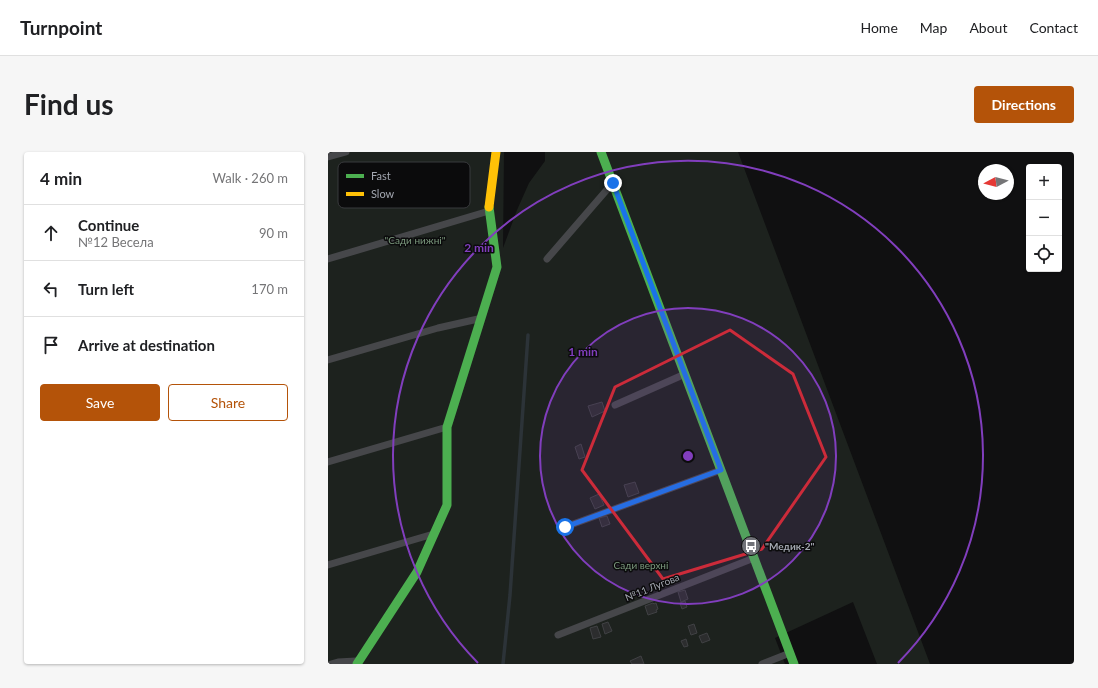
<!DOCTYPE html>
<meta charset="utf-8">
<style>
:root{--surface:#fff;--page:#f6f6f6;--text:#202124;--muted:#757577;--line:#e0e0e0;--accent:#b45309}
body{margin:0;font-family:Lato,sans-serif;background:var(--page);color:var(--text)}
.controls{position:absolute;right:12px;top:12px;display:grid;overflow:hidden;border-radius:4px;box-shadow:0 1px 3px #0004}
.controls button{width:36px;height:36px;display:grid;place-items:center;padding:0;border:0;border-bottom:1px solid var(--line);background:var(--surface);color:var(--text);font:20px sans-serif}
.compass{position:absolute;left:650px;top:12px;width:36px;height:36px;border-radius:50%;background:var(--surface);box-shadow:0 1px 3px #0004;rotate:263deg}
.stop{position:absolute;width:12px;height:12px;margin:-9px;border:3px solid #1a73e8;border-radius:50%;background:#fff}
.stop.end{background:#1a73e8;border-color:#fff;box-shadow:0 1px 4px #0008}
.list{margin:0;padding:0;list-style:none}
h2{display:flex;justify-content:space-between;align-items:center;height:52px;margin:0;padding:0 16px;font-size:17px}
h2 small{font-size:13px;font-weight:400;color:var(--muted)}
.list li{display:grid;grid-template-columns:26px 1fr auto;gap:12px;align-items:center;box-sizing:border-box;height:56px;padding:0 16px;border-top:1px solid var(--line)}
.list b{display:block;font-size:15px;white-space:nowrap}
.list p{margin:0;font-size:13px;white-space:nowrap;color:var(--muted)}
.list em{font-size:13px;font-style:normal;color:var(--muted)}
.actions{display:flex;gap:8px;padding:12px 16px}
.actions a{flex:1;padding:9px 0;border:1px solid var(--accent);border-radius:4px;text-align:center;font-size:14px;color:var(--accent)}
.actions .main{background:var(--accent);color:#fff}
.icon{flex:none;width:22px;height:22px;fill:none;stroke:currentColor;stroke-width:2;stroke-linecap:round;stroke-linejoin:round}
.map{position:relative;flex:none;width:746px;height:512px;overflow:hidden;border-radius:4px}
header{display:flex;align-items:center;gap:24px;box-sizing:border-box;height:56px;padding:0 20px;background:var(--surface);border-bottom:1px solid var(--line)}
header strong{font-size:19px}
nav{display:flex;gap:22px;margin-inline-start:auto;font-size:14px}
.intro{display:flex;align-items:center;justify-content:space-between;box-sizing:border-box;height:96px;padding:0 24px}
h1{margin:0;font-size:28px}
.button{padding:10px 18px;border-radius:4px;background:var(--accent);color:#fff;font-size:14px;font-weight:700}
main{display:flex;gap:24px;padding:0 24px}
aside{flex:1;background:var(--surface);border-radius:4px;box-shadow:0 1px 3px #0004}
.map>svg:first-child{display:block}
.green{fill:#1d221e}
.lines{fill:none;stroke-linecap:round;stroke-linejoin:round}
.stream{stroke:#2c3338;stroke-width:3.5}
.building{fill:#2c2d2e;stroke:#404144}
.lane{stroke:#46474a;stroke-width:7}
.fast{stroke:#4caf50;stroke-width:9}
.slow{stroke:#ffc107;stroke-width:9}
.route{stroke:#1a73e8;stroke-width:5}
.marked{fill:none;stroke:#d62828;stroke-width:3;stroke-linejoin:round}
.ring{fill:none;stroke:#813ebd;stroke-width:2}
.labels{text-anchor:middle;stroke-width:3;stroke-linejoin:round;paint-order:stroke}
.park-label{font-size:10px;fill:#7c9a7e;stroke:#0b0b0c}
.poi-label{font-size:10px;font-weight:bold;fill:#a3a7b0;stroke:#0b0b0c;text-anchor:start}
.street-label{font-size:10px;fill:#a3a7b0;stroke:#0b0b0c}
.key{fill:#0b0b0c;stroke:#393a3d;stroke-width:1}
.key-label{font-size:11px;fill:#a3a7b0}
.centre{fill:#813ebd;stroke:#0b0b0c;stroke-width:2}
.ring-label{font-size:12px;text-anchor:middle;font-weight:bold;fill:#813ebd;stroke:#0b0b0c;stroke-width:3;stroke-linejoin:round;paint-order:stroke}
</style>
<header>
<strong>Turnpoint</strong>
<nav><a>Home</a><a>Map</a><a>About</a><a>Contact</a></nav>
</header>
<div class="intro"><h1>Find us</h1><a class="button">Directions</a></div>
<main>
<aside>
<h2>4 min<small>Walk · 260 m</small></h2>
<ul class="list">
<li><svg class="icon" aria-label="ahead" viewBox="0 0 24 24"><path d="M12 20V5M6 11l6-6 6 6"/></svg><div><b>Continue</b><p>№12 Весела</p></div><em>90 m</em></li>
<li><svg class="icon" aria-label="left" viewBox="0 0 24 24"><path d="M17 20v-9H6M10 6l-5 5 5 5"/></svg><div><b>Turn left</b></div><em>170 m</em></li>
<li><svg class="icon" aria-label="arrive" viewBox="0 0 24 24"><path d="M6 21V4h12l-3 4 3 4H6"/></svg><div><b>Arrive at destination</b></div></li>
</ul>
<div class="actions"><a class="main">Save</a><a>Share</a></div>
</aside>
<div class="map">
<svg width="746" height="512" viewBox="0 0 746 512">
<rect width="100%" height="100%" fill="#101011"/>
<path class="green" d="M0,0H176L175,96L189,58L201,31L217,9V0H410L602,512H549L525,450L447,486L457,512H0Z"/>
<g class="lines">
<path class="stream" d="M175,512L182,443L200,183"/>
</g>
<path class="building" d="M274,250L277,259L264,265L260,254Z
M253,292L257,305L251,307L247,295Z
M307,330L311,341L300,345L296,333Z
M271,342L276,353L267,357L262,346Z
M279,364L282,372L274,375L271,366Z
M357,438L360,447L353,450L350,440Z
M357,449L359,455L354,457L352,451Z
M325,451L326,452L328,451L330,457L328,458L329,460L320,463L317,454Z
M280,470L284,479L277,482L274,472Z
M366,472L369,481L363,483L360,474Z
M269,474L273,485L265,487L262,476Z
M379,481L382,488L374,491L371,484Z
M358,487L360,494L356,495L353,489Z
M313,504L316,512H304L302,509Z"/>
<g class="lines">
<path class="lane" d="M0,5L18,0
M0,107L161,59
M219,107L283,33
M0,208L110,176L150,167
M287,253L357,222
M0,310L119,275
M237,375L393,318
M0,413L102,383
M230,483L426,406
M3,512L10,510L28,509
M434,512L462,501"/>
<path class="fast" d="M273,0L466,512
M29,512L89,420L119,353V275L169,115L161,55"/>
<path class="slow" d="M161,55L168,0"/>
</g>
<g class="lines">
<path class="route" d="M237,375L393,318L285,31"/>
</g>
<path class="marked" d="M402,178L465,222L498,305L434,397L335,427L254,318L287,235Z"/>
<circle cx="360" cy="304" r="148" fill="#813ebd" fill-opacity=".12"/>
<g class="ring">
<circle cx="360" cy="304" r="148"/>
<path d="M150 511A295 295 0 1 1 570 511"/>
</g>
<defs>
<symbol id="bus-disc" viewBox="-11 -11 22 22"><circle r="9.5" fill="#707278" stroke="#0b0b0c"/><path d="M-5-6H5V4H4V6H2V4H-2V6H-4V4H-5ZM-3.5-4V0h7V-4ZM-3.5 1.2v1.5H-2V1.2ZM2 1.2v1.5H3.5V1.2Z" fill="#fff"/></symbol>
</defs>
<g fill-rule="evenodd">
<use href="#bus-disc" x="412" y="383" width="22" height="22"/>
</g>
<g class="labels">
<g class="park-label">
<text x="87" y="92">"Сади нижні"</text>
<text x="313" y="417">Сади верхні</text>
</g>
<g class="poi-label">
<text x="437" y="398">"Медик-2"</text>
</g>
<g class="street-label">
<text transform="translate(324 435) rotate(-22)" y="4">№11 Лугова</text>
</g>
</g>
<rect x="10" y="10" width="132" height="46" rx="6" class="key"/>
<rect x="18" y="22" width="18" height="4" fill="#4caf50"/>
<rect x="18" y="40" width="18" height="4" fill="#ffc107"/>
<g class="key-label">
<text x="43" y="28">Fast</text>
<text x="43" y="46">Slow</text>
</g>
<circle cx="360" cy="304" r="6" class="centre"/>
<g class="ring-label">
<text x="151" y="100">2 min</text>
<text x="255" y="204">1 min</text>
</g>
</svg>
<div class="controls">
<button>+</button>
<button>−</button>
<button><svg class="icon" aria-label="locate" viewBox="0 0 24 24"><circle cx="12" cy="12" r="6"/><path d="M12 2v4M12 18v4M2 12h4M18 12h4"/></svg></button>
</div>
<svg class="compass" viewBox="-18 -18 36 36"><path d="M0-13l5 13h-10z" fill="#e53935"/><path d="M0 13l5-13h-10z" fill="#757577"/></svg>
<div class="stop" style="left:237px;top:375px"></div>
<div class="stop end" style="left:285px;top:31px"></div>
</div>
</main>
